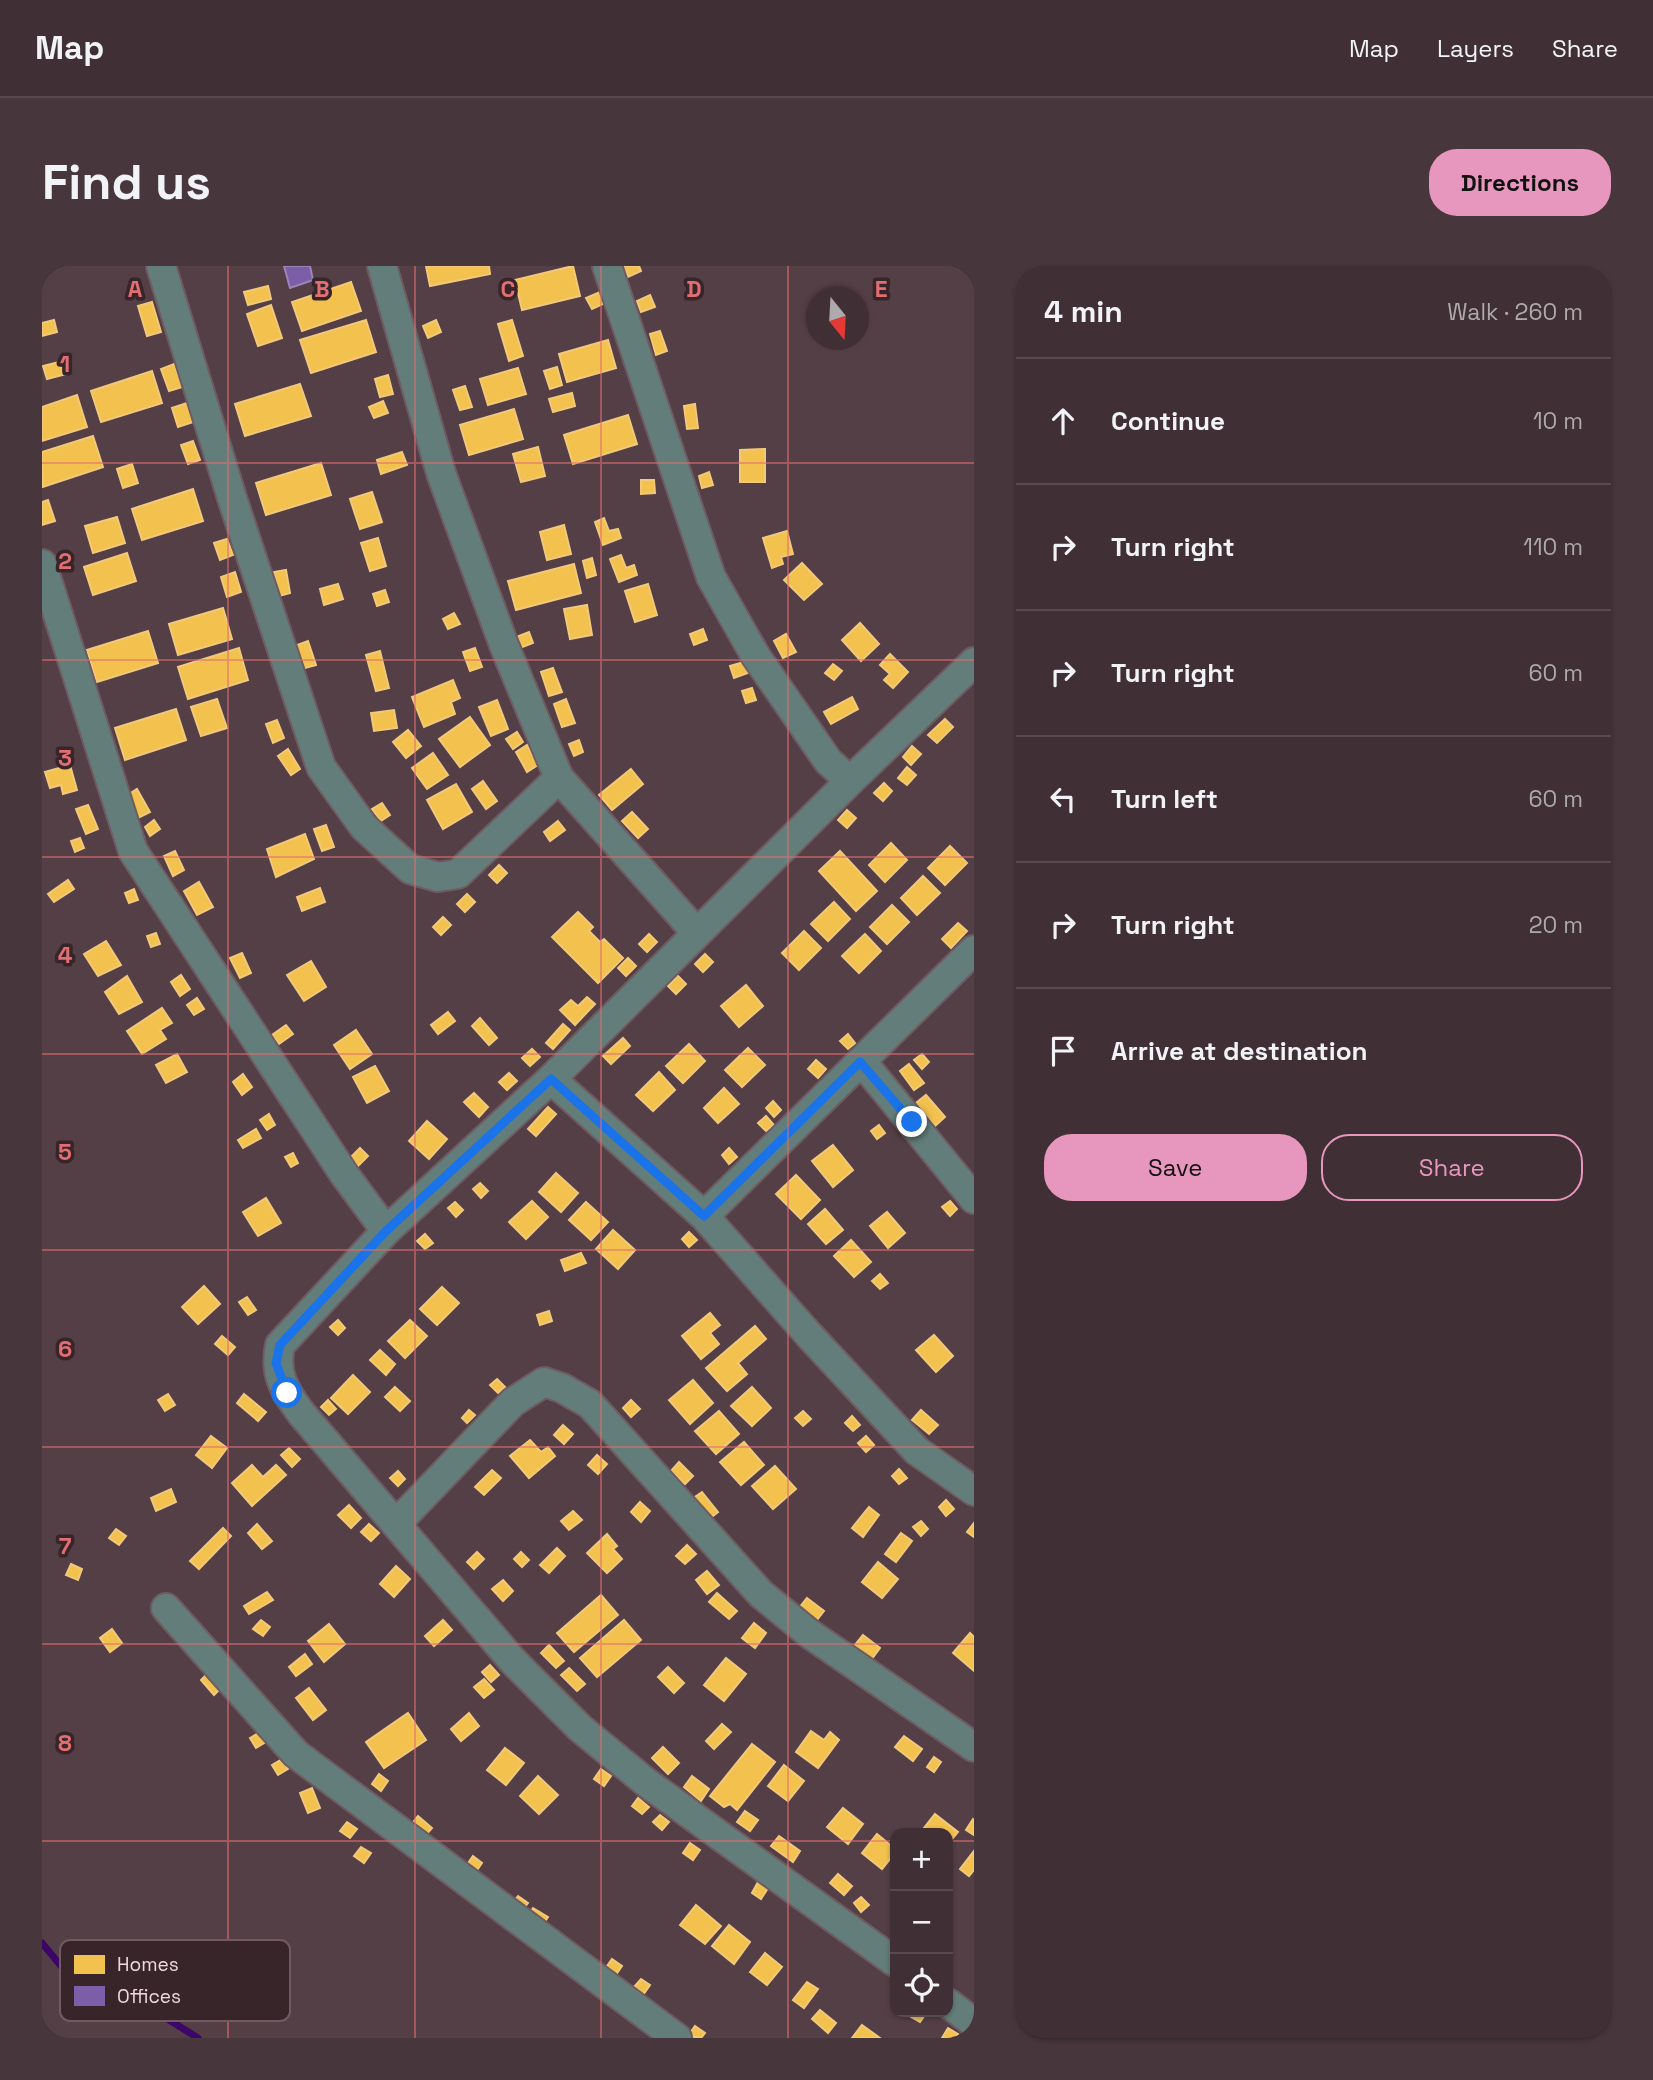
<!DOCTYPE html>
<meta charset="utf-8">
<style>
:root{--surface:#402f34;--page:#47373c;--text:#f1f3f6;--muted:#aea9ac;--line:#594a4f;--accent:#e797bd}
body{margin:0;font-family:"Space Grotesk",sans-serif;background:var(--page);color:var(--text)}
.controls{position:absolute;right:21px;bottom:21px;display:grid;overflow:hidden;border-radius:14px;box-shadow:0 2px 5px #0004}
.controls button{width:63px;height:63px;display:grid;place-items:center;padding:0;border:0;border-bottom:2px solid var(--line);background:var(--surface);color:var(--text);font:35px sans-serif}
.compass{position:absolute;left:764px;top:21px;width:63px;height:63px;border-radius:50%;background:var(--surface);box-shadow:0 2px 5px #0004;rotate:162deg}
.stop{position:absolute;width:21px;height:21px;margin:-16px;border:5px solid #1a73e8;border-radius:50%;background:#fff}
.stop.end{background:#1a73e8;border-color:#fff;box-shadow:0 2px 7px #0008}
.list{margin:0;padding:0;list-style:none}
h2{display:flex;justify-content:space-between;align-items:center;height:91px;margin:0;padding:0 28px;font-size:30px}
h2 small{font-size:23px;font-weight:400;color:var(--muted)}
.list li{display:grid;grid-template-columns:46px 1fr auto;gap:21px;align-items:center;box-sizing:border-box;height:126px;padding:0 28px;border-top:2px solid var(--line)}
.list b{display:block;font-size:26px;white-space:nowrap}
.list em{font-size:23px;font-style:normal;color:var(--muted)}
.actions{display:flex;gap:14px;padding:21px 28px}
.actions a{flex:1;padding:16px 0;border:2px solid var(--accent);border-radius:28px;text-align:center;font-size:24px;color:var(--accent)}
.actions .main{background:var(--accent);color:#111}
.icon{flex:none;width:38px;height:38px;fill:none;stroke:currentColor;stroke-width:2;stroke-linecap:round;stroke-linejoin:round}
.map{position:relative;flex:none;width:932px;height:1772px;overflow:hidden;border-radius:28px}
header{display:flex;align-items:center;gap:42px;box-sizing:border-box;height:98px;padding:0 35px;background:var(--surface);border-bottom:2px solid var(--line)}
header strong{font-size:33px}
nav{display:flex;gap:38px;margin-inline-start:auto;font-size:24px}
.intro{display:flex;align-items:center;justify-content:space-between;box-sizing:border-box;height:168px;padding:0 42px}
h1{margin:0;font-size:49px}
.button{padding:18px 32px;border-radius:28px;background:var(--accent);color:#111;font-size:24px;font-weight:700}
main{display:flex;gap:42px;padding:0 42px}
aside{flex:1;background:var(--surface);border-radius:28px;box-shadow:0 2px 5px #0004}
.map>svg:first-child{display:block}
.homes{fill:#f2c14e;stroke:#f2c87a;stroke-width:2}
.offices{fill:#7b5ea7;stroke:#9e83b8;stroke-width:2}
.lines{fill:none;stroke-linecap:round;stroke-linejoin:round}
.stream{stroke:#3c0668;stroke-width:7}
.minor-casing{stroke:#6f5c62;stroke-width:32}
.minor{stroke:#637e7a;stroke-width:28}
.route{stroke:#1a73e8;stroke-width:9}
.grid{fill:none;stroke:#e16e71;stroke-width:2;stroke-opacity:0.55}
.key{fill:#37252a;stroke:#6f5b60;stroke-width:2}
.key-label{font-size:19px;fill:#f1d8df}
.grid-label{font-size:23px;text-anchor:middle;font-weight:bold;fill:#e16e71;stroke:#37252a;stroke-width:7;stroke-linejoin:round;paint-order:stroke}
</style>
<header>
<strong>Map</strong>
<nav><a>Map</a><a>Layers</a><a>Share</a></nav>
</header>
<div class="intro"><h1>Find us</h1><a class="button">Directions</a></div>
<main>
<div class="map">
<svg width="932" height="1772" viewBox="0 0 932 1772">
<rect width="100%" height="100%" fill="#553f46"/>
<path class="homes" d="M384,0H447L448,8L388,20Z
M531,0L538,30L480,44L473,14Z
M581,0H597L599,5L586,11Z
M309,16L319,45L260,65L250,36Z
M226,20L229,33L206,39L202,26Z
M558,26L563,37L550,43L544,32Z
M608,29L613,41L599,46L595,35Z
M110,36L119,66L105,70L96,40Z
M229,39L240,72L216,80L205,48Z
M12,54L15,66L0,70V57Z
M324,54L334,86L269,107L258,74Z
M394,54L399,66L386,72L381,60Z
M470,54L481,90L467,95L456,58Z
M618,65L625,85L614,89L608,68Z
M566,74L574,102L525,116L517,88Z
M25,94L28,107L5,113L1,100Z
M132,98L140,121L127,125L119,103Z
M515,101L520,119L508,123L502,105Z
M476,102L484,128L446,139L438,113Z
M110,105L120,137L59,156L49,125Z
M346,109L351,128L338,131L333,113Z
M258,118L269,150L203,170L193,138Z
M423,120L430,141L418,144L411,124Z
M530,127L533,140L511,146L507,133Z
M35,129L45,161L0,175V141Z
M341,135L346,147L332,152L327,141Z
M145,137L151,156L136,161L130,142Z
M653,138L656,162L645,163L642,140Z
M472,143L481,173L427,189L418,159Z
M586,149L595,178L531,198L522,169Z
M51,170L61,201L1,221L0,186Z
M151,175L158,194L146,198L139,179Z
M496,181L503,210L479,216L471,188Z
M723,183V216H698V184Z
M360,186L365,199L339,208L335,194Z
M279,197L289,229L224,249L214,217Z
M90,198L96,217L81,222L75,203Z
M667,206L671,219L660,222L657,210Z
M599,214H612L613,227L599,228Z
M151,223L161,255L100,274L90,243Z
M330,226L340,256L318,263L308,233Z
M6,234L13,255L0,259V236Z
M75,251L83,277L51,287L43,260Z
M562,252L567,265L576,263L579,272L561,279L553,256Z
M522,259L529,288L505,294L498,266Z
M745,265L751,288L739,291L741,298L730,302L721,272Z
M336,272L344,300L328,305L319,277Z
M185,273L191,289L178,294L172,277Z
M85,287L94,315L51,329L42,301Z
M579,289L584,302L592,299L595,309L577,316L568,293Z
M550,292L554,309L545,312L541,295Z
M760,297L780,318L762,334L742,314Z
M532,298L539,327L474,344L466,315Z
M244,304L248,327L237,330L232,306Z
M193,306L199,326L185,331L179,311Z
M296,318L301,333L282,339L278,323Z
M606,318L615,349L593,356L583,325Z
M343,324L347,336L335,340L331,328Z
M545,339L550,369L528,373L522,343Z
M181,342L190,373L136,389L127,358Z
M412,347L418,358L406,363L401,353Z
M818,357L837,378L819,395L800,374Z
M661,363L665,374L652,379L648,368Z
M106,365L116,397L55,416L45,384Z
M487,366L491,377L478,382L474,371Z
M744,368L754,386L741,392L732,375Z
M266,375L274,399L259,403L252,380Z
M197,382L206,414L146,433L136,401Z
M433,382L440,401L428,405L421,386Z
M338,385L347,422L334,425L324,389Z
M848,388L866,406L851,422L842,414L848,408L838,399Z
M702,396L706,407L692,412L688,400Z
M791,398L800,405L792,414L783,407Z
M511,402L520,426L507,430L499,406Z
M411,414L418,432L409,436L413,448L382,461L370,431Z
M710,422L714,434L704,437L700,425Z
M810,431L816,443L789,458L782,446Z
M175,433L185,462L159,470L149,441Z
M524,433L533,457L520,461L512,438Z
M455,434L466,463L449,470L437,441Z
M134,443L144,474L83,494L73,462Z
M352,444L355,462L332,465L329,447Z
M428,451L448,479L418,501L397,473Z
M903,453L911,461L895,477L886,469Z
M235,454L242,472L231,477L224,458Z
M366,464L379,480L364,492L351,476Z
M475,466L481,476L471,483L464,473Z
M537,474L541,486L532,490L527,478Z
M485,479L496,499L485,506L474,486Z
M870,480L879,488L869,499L861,491Z
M246,483L258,503L249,509L236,490Z
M391,487L406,509L385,523L370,502Z
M28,499L35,524L21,528L19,519L8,522L3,506Z
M865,501L874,509L865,519L856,512Z
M589,503L601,518L570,544L557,529Z
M441,515L455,535L444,543L430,523Z
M842,517L850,525L841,535L832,527Z
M414,518L430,546L401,563L385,534Z
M95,523L108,546L96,552L84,530Z
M340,537L348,549L339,555L330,543Z
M46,539L56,563L44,568L34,543Z
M805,544L814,552L805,562L796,554Z
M590,546L606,563L596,572L580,555Z
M112,554L118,563L108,570L103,561Z
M516,555L523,564L508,575L502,566Z
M284,559L292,581L280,585L272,563Z
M263,568L272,593L234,611L225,583Z
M38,572L42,582L33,586L29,575Z
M849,577L865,594L843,616L827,599Z
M908,580L925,597L903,619L886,602Z
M133,585L142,604L131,610L122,590Z
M798,585L835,625L814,645L777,605Z
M457,599L465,607L455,617L447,609Z
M881,610L898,627L875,649L859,632Z
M26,614L32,623L12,636L6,628Z
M157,616L171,641L155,649L142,625Z
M278,622L283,636L260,645L255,631Z
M92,623L96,634L87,637L83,627Z
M425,628L433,636L423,646L415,638Z
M792,636L808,653L786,675L769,658Z
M850,639L867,656L845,678L828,661Z
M536,646L551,661L547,665L558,676L562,673L581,692L556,717L510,671Z
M401,651L409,659L399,669L391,661Z
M916,657L925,665L909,682L900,673Z
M762,665L779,682L757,704L740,687Z
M114,667L118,678L109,681L105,670Z
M607,668L615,676L605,686L597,678Z
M823,668L839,685L817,707L800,690Z
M64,675L79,699L56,710L42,688Z
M200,687L209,707L198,712L188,692Z
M663,688L671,696L661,706L653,698Z
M586,692L594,700L584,710L576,702Z
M269,695L284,721L262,735L245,709Z
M139,709L148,723L138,730L129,716Z
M85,710L100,736L77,748L63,726Z
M636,710L644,718L634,728L626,720Z
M704,719L721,740L697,761L679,740Z
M545,731L553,738L533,759L518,744L529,734L536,740Z
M155,732L162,743L152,749L145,739Z
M120,742L130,757L118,764L124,773L100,788L85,765Z
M406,746L413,755L396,768L389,759Z
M438,752L455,772L447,779L430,760Z
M521,758L528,764L511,783L504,777Z
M244,759L251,768L237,778L230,769Z
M314,764L330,788L308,803L292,779Z
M806,768L813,777L806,783L798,775Z
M581,772L588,780L569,798L561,790Z
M647,778L663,795L641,817L624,800Z
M706,782L723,799L700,821L683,804Z
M490,783L498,791L488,800L480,792Z
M135,788L145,806L124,817L114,799Z
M880,788L887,796L880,803L872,794Z
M774,794L784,803L776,812L766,803Z
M867,798L882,817L872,824L858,805Z
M333,800L347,825L325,837L311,811Z
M617,806L633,824L611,845L594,829Z
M467,807L475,815L465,824L457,816Z
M201,808L210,821L200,829L191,816Z
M682,822L697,838L676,857L662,842Z
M432,827L446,841L437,851L422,836Z
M884,829L903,851L893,860L874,837Z
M731,835L739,844L732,851L724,842Z
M506,841L514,848L494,870L486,863Z
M227,848L233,859L225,864L218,854Z
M724,850L732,859L724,865L716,857Z
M385,855L405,873L387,893L367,875Z
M837,859L843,867L835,873L829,865Z
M214,863L219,872L201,882L196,874Z
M791,879L811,904L791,921L770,895Z
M318,882L326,890L316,900L308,892Z
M687,882L695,891L687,898L680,889Z
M251,887L256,897L249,901L243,891Z
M514,907L536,927L519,946L497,926Z
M754,909L778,934L759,953L734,928Z
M438,917L446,925L439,932L431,923Z
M224,932L239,957L216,970L201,946Z
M490,935L506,951L484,973L467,956Z
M908,935L915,943L908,950L900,941Z
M413,936L421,944L414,951L406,942Z
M544,936L566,956L549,974L527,954Z
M783,943L801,964L784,978L766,958Z
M845,946L863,967L846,982L828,960Z
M571,964L593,984L576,1003L554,983Z
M647,966L655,974L647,981L640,973Z
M383,968L391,977L383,983L375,975Z
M809,974L829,996L812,1011L792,990Z
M539,987L544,997L523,1005L519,994Z
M838,1008L846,1017L838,1023L830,1015Z
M162,1020L178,1038L156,1058L140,1041Z
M400,1021L417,1037L395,1059L378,1043Z
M205,1031L214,1044L206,1049L197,1036Z
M507,1045L510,1055L498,1059L495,1049Z
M668,1047L678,1059L668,1067L677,1078L659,1093L640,1070Z
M296,1054L303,1062L296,1069L288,1061Z
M368,1054L385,1070L363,1092L346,1075Z
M713,1060L724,1073L696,1097L705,1108L685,1125L664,1102Z
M892,1069L911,1090L894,1106L874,1084Z
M180,1070L193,1081L186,1089L173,1078Z
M338,1084L353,1098L344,1109L328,1094Z
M311,1109L328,1126L306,1148L289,1132Z
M455,1113L463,1121L456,1127L448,1119Z
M651,1114L671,1137L648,1158L627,1134Z
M353,1121L368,1135L358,1145L343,1131Z
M710,1121L729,1142L710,1160L689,1140Z
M126,1128L133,1139L123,1145L116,1134Z
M202,1128L224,1146L216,1155L195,1137Z
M286,1134L294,1143L287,1149L279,1141Z
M589,1134L598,1143L589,1151L581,1142Z
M427,1144L433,1149L425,1157L420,1152Z
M879,1144L896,1159L887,1168L870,1154Z
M677,1145L697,1168L674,1188L653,1165Z
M761,1145L769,1153L761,1160L753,1152Z
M810,1150L818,1159L811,1165L803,1157Z
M521,1159L531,1168L522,1178L512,1169Z
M169,1170L185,1182L170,1202L154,1189Z
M824,1170L832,1179L824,1186L816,1177Z
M488,1174L499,1186L506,1181L513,1190L487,1212L468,1190Z
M702,1176L722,1199L699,1219L678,1196Z
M247,1182L258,1193L250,1201L239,1189Z
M555,1189L565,1198L556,1208L546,1199Z
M637,1196L651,1210L643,1218L629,1205Z
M210,1199L221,1211L234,1199L244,1209L210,1240L190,1217Z
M733,1200L754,1223L731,1243L710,1220Z
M857,1203L865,1212L857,1218L850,1210Z
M450,1204L459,1212L442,1229L433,1221Z
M356,1205L363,1213L356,1220L348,1212Z
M129,1223L134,1236L114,1245L109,1232Z
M660,1226L676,1246L667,1253L650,1233Z
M904,1234L912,1243L904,1250L897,1241Z
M598,1236L608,1245L599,1256L589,1246Z
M307,1239L319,1252L309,1262L296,1249Z
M827,1241L837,1249L821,1271L810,1262Z
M531,1245L540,1254L527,1264L519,1255Z
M879,1255L886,1263L879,1270L871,1261Z
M932,1257V1271L925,1266Z
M215,1258L230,1275L220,1283L206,1267Z
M327,1258L337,1267L329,1275L319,1266Z
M181,1262L189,1270L157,1303L148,1295Z
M74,1263L84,1270L77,1279L67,1272Z
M859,1267L870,1275L854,1296L843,1288Z
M565,1268L575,1280L571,1283L580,1293L565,1307L545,1287Z
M645,1279L654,1288L643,1298L634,1290Z
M515,1282L523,1290L507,1307L498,1299Z
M435,1286L442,1293L432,1303L425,1296Z
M479,1286L487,1294L480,1301L472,1293Z
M836,1296L856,1313L840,1332L820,1316Z
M29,1298L40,1303L36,1314L24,1309Z
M354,1300L368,1313L352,1331L338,1318Z
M665,1305L677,1319L665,1328L654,1314Z
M461,1314L471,1325L461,1335L450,1323Z
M225,1326L231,1334L207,1348L202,1340Z
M675,1327L695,1345L687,1353L667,1336Z
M559,1329L576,1349L532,1386L515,1367Z
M765,1332L782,1345L774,1355L757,1342Z
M219,1354L228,1361L221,1370L211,1363Z
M401,1354L410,1364L392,1380L383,1370Z
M582,1354L599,1374L555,1411L538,1392Z
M712,1357L724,1367L713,1382L700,1372Z
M287,1358L303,1378L282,1396L266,1375Z
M70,1363L80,1377L68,1386L58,1372Z
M928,1367L932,1371V1405L911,1387Z
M821,1369L838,1382L829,1394L812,1380Z
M507,1379L522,1395L514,1402L499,1387Z
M263,1388L270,1398L254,1410L247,1401Z
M684,1392L704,1408L682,1435L662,1419Z
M448,1399L457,1409L449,1416L440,1406Z
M626,1401L642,1417L632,1427L616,1411Z
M527,1402L543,1418L535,1425L519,1409Z
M167,1406L181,1420L172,1429L159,1414Z
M442,1413L452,1424L442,1432L432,1421Z
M267,1422L284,1444L271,1454L254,1432Z
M366,1447L384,1474L342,1502L324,1476Z
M427,1447L437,1460L419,1475L409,1463Z
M680,1458L689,1466L672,1483L664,1475Z
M769,1465L782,1474L788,1466L797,1474L776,1502L754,1486Z
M218,1466L224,1476L214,1482L208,1472Z
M862,1470L880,1483L871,1495L853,1481Z
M710,1478L733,1496L695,1544L688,1538L682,1541L668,1530Z
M621,1481L637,1497L626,1508L610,1492Z
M463,1482L482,1497L464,1519L445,1504Z
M892,1491L899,1496L892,1506L885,1501Z
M240,1493L246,1503L236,1509L230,1499Z
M742,1499L762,1515L746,1535L726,1520Z
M559,1503L569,1510L562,1520L552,1513Z
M337,1508L346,1515L339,1525L330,1518Z
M496,1510L516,1529L497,1548L478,1530Z
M650,1510L667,1523L659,1535L642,1521Z
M270,1522L278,1542L266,1547L258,1527Z
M596,1532L607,1541L600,1548L590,1540Z
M801,1542L821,1558L806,1578L785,1561Z
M703,1545L716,1554L708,1565L695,1556Z
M893,1548L916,1566L906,1578V1567H878Z
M618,1549L627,1556L620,1564L611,1556Z
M376,1550L390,1562L383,1570L369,1559Z
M931,1553L932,1554V1569L924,1564Z
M305,1556L315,1563L308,1572L298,1565Z
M835,1568L853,1583V1587L840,1603L820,1587Z
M737,1570L758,1585L751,1596L729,1580Z
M648,1577L658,1584L651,1594L641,1587Z
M319,1581L329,1587L322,1597L312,1590Z
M932,1585V1604L927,1610L918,1603Z
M431,1590L440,1597L433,1607L424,1600Z
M796,1608L810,1620L802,1629L788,1617Z
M716,1616L726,1622L719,1633L710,1627Z
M476,1630L486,1637L479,1646L469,1639Z
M819,1631L827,1639L819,1646L812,1637Z
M654,1639L679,1660L663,1678L638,1659Z
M491,1642L506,1651L499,1661L485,1652Z
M687,1659L708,1676L692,1698L670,1680Z
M723,1687L740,1701L725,1719L708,1706Z
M570,1693L580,1700L573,1710L563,1703Z
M599,1713L608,1719L601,1729L591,1722Z
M765,1716L776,1723L762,1742L751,1734Z
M778,1744L794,1757L786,1767L770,1753Z
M872,1746H885L878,1756L869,1751Z
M820,1759L838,1772H810Z
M653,1760L663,1767L659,1772L646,1770Z
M906,1762L916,1768L913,1772H900Z"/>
<path class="offices" d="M242,0H268L271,14L248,22Z"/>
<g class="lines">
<path class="stream" d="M0,1677L38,1723L100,1737L156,1772"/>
<defs>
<path id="minor" d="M119,0L190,232L279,501L322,561L368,603L396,611L416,608L517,512
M340,0L399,207L462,379L517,512L654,666
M565,0L669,311L713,389L786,495L808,515
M0,298L91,585L302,908L344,965
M818,796L830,808L932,933
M509,813L662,950L932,684
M662,950L767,1069L875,1185L932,1225
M355,1257L471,1136L502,1116L520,1122L548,1138L719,1328L768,1368L932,1481
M124,1342L254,1488L635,1772
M853,1696L605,1517L538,1462L470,1394L259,1147C242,1124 232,1108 238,1079L344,965L509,813L808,515L932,396
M906,1737L932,1757"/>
</defs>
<use href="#minor" class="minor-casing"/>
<use href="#minor" class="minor"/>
</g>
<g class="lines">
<path class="route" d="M245,1127L234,1097L238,1079L344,965L509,813L662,950L818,796L870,856"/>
</g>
<path class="grid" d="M186,0V1772M373,0V1772M559,0V1772M746,0V1772M0,197H932M0,394H932M0,591H932M0,788H932M0,984H932M0,1181H932M0,1378H932M0,1575H853M906,1575H932"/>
<rect x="18" y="1674" width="230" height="81" rx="10" class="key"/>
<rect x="32" y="1689" width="31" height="19" fill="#f2c14e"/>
<rect x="32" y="1720" width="31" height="20" fill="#7b5ea7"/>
<g class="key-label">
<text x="75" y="1705">Homes</text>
<text x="75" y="1737">Offices</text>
</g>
<g class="grid-label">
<text x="93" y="31">A</text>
<text x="280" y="31">B</text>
<text x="466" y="31">C</text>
<text x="652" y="31">D</text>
<text x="839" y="31">E</text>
<text x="23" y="106">1</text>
<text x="23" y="303">2</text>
<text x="23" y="500">3</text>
<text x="23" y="697">4</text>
<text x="23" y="894">5</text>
<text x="23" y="1091">6</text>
<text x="23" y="1288">7</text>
<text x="23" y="1485">8</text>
</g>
</svg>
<div class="controls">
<button>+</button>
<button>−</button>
<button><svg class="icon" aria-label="locate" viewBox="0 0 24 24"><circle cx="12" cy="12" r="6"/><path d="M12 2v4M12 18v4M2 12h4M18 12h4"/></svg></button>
</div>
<svg class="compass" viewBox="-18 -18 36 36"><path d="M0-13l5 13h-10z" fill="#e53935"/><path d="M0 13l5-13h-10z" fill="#aea9ac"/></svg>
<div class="stop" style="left:245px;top:1127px"></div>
<div class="stop end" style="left:870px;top:856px"></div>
</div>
<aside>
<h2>4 min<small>Walk · 260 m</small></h2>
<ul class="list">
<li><svg class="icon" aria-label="ahead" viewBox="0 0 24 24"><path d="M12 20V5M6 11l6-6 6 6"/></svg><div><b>Continue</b></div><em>10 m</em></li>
<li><svg class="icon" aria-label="right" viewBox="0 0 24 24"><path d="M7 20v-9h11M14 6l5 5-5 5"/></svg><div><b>Turn right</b></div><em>110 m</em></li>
<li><svg class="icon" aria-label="right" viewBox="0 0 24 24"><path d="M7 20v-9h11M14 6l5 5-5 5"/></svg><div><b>Turn right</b></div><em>60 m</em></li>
<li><svg class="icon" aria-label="left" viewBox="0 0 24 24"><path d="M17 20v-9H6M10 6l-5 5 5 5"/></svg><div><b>Turn left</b></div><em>60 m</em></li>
<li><svg class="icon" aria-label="right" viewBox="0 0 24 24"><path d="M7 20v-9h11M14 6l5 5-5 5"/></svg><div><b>Turn right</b></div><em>20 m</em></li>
<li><svg class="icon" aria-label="arrive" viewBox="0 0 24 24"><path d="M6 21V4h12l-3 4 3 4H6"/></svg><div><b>Arrive at destination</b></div></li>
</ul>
<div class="actions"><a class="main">Save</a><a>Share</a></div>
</aside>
</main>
